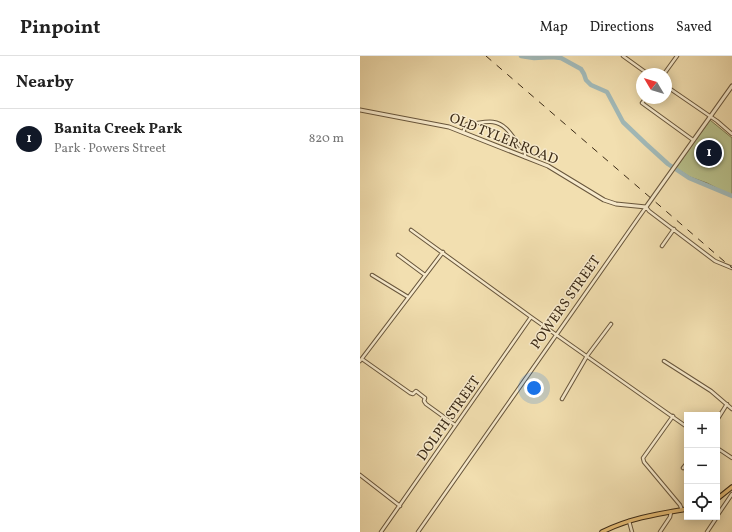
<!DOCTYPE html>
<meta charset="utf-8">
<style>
:root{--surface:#fff;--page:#f2f2f2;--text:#222;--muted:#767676;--line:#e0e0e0;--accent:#111827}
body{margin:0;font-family:Vollkorn,serif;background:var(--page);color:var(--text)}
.controls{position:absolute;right:12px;bottom:12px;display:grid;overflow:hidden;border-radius:0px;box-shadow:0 2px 10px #0003}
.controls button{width:36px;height:36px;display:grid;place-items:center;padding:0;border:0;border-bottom:1px solid var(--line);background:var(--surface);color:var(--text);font:20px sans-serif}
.compass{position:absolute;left:276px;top:12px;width:36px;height:36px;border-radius:50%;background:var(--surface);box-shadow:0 2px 10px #0003;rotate:308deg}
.you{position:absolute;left:174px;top:332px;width:14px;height:14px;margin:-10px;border:3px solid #fff;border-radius:50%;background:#1a73e8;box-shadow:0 0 0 6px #1a73e833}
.badge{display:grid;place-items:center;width:26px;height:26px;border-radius:50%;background:var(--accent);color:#fff;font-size:13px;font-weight:700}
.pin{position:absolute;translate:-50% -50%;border:2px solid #fff;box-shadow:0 1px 4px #0006}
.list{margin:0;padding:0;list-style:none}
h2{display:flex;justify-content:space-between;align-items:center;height:52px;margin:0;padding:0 16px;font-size:17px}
h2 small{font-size:13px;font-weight:400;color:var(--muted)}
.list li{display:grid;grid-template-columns:26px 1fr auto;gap:12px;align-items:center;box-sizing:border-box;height:60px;padding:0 16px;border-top:1px solid var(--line)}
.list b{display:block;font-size:15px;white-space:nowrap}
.list p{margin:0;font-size:13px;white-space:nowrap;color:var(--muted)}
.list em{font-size:13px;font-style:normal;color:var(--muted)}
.icon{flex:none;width:22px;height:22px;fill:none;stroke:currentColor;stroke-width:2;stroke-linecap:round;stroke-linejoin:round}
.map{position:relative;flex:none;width:372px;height:476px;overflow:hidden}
header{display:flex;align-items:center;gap:24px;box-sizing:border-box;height:56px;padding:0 20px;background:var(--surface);border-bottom:1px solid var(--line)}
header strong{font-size:19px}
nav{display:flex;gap:22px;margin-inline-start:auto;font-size:14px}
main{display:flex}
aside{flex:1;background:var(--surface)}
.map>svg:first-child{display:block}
.green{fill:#b8c28d;stroke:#797651}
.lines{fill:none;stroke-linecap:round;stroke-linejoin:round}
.river{stroke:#a1b9b8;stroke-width:4.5}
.minor-casing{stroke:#68563c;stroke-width:4.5}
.tertiary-casing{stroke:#68563c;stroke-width:5}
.primary-casing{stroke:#3a2915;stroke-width:5.5}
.minor{stroke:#f7eacc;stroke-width:2.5}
.tertiary{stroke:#f7eacc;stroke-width:3}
.primary{stroke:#e9c078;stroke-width:3.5}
.rail{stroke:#3a2915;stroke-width:1;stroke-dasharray:7 7;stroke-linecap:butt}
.labels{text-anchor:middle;stroke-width:3;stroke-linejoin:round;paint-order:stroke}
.street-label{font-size:14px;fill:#3a2915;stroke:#f7eacc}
</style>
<header>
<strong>Pinpoint</strong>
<nav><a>Map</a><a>Directions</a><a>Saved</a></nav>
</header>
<main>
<aside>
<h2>Nearby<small></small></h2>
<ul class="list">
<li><span class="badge">1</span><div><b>Banita Creek Park</b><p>Park · Powers Street</p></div><em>820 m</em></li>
</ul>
</aside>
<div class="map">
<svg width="372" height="476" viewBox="0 0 372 476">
<rect width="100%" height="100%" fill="#f2dfb0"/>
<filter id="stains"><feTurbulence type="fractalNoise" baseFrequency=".005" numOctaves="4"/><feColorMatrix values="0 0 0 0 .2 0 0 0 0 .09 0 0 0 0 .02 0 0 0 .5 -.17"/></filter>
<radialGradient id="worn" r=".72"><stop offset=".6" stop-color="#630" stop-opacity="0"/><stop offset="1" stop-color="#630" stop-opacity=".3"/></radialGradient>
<path class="green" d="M350,64L372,82V140L347,127L330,121L316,112Z"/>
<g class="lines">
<path class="river" d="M161,0L174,2L192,1L201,2L221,13L224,18L226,24L231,29L247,36L263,66L286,88L308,108L329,122L372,140"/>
<defs>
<path id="minor" d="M263,0L288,18
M304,18L317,0
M306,30L357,65L372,78
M286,42L282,47L333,84
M103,76L107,68C115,68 125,65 133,66C149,68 155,87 165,96V101
M51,174L171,261L327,371
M302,190L314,173
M38,199L65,219
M12,219L48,241
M2,303L50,337L53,338L56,335L65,342L64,345L66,348L95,369
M0,305L83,196
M304,305L351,335L372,353
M202,343L227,300L251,268
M313,360L283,402L284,406L320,449L322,454
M357,364L367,348
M357,392L372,402
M323,412L327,407
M0,419L40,450
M357,460L372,438
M269,465L272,476
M21,476L171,261
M58,476L286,151L289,155L355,205L372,212
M300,476L310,461L311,456
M347,476L357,461"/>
<path id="tertiary" d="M0,54L89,71L188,110L244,144L256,148L286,151L372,30"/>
<path id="primary" d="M357,443L372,431
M242,476C270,462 297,458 327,453"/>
</defs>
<use href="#minor" class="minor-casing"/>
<use href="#tertiary" class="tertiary-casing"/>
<use href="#primary" class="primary-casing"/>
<use href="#minor" class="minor"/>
<use href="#tertiary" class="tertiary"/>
<use href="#primary" class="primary"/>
<path class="rail" d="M126,0L372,212"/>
</g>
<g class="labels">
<g class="street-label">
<text transform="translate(144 82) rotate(22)" y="5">OLD TYLER ROAD</text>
<text transform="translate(205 246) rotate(-55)" y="5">POWERS STREET</text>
<text transform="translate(88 362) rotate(-55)" y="5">DOLPH STREET</text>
</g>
</g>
<rect width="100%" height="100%" filter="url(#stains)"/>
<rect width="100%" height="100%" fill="url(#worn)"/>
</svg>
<div class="controls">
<button>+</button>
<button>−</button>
<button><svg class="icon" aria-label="locate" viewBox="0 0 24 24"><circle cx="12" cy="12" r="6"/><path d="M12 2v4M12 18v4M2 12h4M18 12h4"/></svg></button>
</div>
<svg class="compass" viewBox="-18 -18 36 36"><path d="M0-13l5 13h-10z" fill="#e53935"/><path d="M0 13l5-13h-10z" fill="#767676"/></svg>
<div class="you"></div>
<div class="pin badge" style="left:349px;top:97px">1</div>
</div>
</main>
